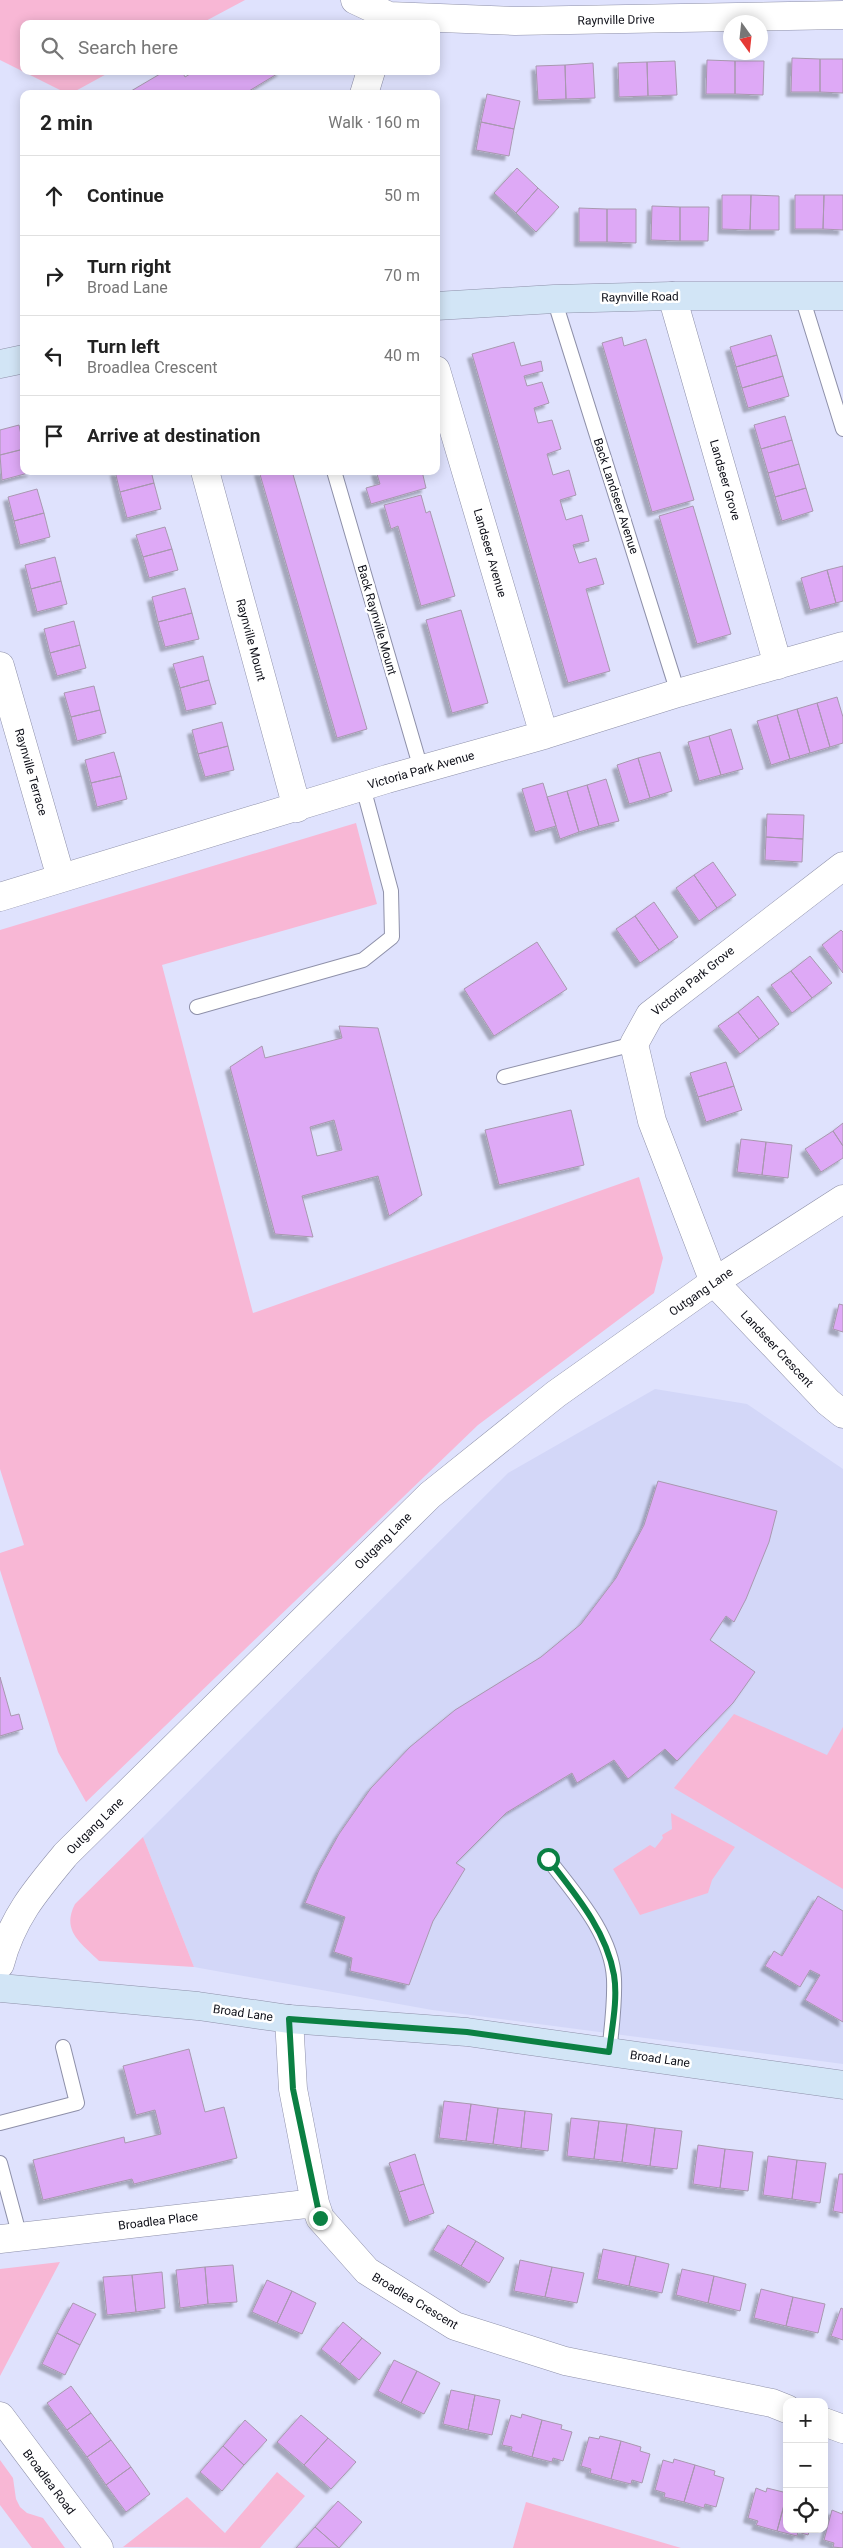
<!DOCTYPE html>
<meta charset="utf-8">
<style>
:root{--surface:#fff;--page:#f2f2f2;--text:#222;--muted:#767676;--line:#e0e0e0}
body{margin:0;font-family:Roboto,sans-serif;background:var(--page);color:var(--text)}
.controls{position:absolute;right:15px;bottom:15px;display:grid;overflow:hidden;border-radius:10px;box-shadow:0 2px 12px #0003}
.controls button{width:45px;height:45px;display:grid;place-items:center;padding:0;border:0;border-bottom:1px solid var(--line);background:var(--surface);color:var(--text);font:25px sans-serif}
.compass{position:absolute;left:723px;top:15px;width:45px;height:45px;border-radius:50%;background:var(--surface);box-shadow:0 2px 12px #0003;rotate:165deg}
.stop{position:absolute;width:15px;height:15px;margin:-11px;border:4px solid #0b8043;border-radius:50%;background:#fff}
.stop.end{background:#0b8043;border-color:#fff;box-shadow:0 1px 5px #0008}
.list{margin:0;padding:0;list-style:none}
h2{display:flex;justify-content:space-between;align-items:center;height:65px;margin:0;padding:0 20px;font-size:21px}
h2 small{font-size:16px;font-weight:400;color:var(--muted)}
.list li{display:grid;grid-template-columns:32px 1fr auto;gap:15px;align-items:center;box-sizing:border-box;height:80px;padding:0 20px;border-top:1px solid var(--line)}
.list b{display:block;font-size:19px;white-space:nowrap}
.list p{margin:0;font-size:16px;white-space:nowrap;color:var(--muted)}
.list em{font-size:16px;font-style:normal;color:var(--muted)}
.icon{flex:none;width:28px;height:28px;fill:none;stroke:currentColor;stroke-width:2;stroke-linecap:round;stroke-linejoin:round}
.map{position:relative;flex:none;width:843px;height:2548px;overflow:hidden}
.search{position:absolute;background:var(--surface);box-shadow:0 2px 12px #0003;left:20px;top:20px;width:420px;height:55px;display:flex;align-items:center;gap:12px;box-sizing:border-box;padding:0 18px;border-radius:10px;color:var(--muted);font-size:19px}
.panel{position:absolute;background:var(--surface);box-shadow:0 2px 12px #0003;left:20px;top:90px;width:420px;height:385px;border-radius:10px}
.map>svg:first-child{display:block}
.built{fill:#d3d7f8}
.green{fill:#f8b7d5}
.building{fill:#dea9f6;stroke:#a898af;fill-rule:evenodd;filter:url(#shadow)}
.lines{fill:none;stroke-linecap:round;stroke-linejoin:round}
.lane-casing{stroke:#8e90a9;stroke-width:16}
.street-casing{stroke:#8e90a9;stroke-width:29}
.secondary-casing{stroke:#8e90a9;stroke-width:29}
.lane{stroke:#fff;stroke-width:14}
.street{stroke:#fff;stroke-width:28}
.secondary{stroke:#d2e5f6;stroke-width:28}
.route{stroke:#0b8043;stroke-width:6}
.labels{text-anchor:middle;stroke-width:5;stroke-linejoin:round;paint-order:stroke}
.street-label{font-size:12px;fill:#0d0e17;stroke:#fff}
</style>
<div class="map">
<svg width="843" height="2548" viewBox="0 0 843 2548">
<defs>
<filter id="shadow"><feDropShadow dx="-4.5" dy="4.5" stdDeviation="1" flood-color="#0004"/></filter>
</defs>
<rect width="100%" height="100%" fill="#dfe2fd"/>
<path class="built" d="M655,1389L747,1404L843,1469V2064L432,2010L194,1967L143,1837L508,1473Z"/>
<path class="green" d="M0,0H245L200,24H24V71H112L70,94H68L0,60Z
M356,823L377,904L162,965L253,1313L639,1177L663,1258L654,1293L478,1425L86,1802L58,1752L0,1570V1553L24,1545L0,1469V930Z
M734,1714L827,1755L843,1727V1889L674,1788Z
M671,1813L735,1847L712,1880L708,1893L640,1915L613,1869L650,1845L655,1848L663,1838L662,1835L672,1829Z
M143,1837L194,1967L99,1961C81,1943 61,1931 75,1904Z
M60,2262L0,2376V2269Z
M0,2460L13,2478L16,2499L20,2507L27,2513L43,2518L65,2548H32L0,2505Z
M277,2472L305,2496L260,2548L123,2547L187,2497L225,2533Z
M526,2502L681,2548H513Z"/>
<path class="building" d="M792,58L820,59V92H791Z
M820,59H843V93L820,92Z
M707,60L735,61V94H706Z
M675,61L677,95L648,96L647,62Z
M735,61H764L763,95L735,94Z
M647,62L648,96L619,97L618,63Z
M593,63L595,98L566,99L565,65Z
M565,65L566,99L538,100L536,66Z
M165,71H182L185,77L195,71H282L244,94H126Z
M487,94L520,101L514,129L481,122Z
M481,122L514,129L509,156L476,150Z
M517,168L538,188L516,213L494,193Z
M538,188L559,207L536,232L516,213Z
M722,195H751L750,230L722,229Z
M751,195L779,196V230H750Z
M795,195H824L823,229H795Z
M824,195H843V230L823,229Z
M652,206L680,207V241L651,240Z
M680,207H709L708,241H680Z
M579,208L607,209V242H579Z
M607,209H636V243L607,242Z
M771,335L777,355L736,367L730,347Z
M622,337L624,346L646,339L694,500L652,512L602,343Z
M514,342L521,366L541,361L543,371L524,376L527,386L542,382L549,403L534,408L538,423L552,420L561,449L547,454L553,475L569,470L576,495L560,500L566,520L582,515L589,541L573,545L579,563L596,558L604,584L586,589L610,671L568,683L472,354Z
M777,355L783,376L742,388L736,367Z
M783,376L789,396L748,408L742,388Z
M785,416L792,440L761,449L754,425Z
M19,425L24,449L0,455V430Z
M792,440L799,464L768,473L761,449Z
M24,449V471L32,472L2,480L0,455Z
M799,464L806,488L775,497L768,473Z
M115,471H151L154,483L120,492Z
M259,471H292L367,729L337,738Z
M376,471H422L426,488L371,504L366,488L380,484Z
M154,483L161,509L127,518L120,492Z
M806,488L813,511L782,521L775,497Z
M37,489L44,513L14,521L8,497Z
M421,495L426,513L430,511L455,596L421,606L398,526L391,529L384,505Z
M693,506L731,634L697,644L659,516Z
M44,513L50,537L20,545L14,521Z
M165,527L172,549L143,557L136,535Z
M172,549L178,570L149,578L143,557Z
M55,557L61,581L31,589L25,565Z
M843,566V601L836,603L827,570Z
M827,570L836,603L810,610L801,578Z
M61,581L67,604L37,612L31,589Z
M185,588L192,613L158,622L152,597Z
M461,610L488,703L452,713L426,620Z
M192,613L199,639L165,647L158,622Z
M74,621L80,645L50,653L44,629Z
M80,645L86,668L57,676L50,653Z
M203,656L209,680L180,688L173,664Z
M209,680L216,704L186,711L180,688Z
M94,686L100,710L71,717L64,693Z
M837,697L843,717V743L830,747L817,703Z
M817,703L830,747L810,753L797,709Z
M797,709L810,753L790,759L777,715Z
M100,710L106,733L77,741L71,717Z
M777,715L790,759L771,765L757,721Z
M222,722L228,746L198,754L192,730Z
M731,729L743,769L721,775L709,736Z
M709,736L721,775L699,781L688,742Z
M228,746L234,770L205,777L198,754Z
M114,752L121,776L91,783L85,760Z
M660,752L672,791L650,798L638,758Z
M638,758L650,798L629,804L617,765Z
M121,776L127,799L97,807L91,783Z
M606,779L619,821L599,826L587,785Z
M543,783L556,826L535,832L522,789Z
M587,785L599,826L579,832L567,791Z
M567,791L579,832L560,839L547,797Z
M767,814L804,815L803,839L766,837Z
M766,837L803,839L802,862L765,860Z
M713,862L736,895L717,908L694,875Z
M694,875L717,908L699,921L676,888Z
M654,902L678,937L659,950L635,916Z
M635,916L659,950L640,963L616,929Z
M841,930L843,932V973L822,945Z
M537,942L567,989L494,1036L464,989Z
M810,956L832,983L812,998L791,971Z
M791,971L812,998L792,1013L771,985Z
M758,996L779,1024L759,1039L738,1012Z
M738,1012L759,1039L740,1054L718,1026Z
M339,1026L378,1028L422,1195L389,1216L378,1176L302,1196L313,1237L275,1234L230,1067L262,1046L265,1058L342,1038ZM334,1120L342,1150L317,1156L310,1127Z
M726,1062L734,1086L698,1097L690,1073Z
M734,1086L742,1110L706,1122L698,1097Z
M571,1110L584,1165L499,1185L485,1130Z
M843,1123V1146L833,1131Z
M833,1131L843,1146V1158L821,1172L805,1149Z
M741,1139L766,1142L762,1175L737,1172Z
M766,1142L792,1145L788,1178L762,1175Z
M839,1304L843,1305V1332L833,1329Z
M658,1481L777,1511L769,1542L746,1599L734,1622L726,1616L710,1640L755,1672L733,1703L677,1761L665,1749L628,1779L614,1760L577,1783L572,1773L506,1813L456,1863L465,1869L433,1921L409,1985L350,1971L352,1958L334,1952L345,1917L305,1903L319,1870L339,1834L371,1788L410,1747L455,1710L541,1657L581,1624L616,1578L644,1525Z
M0,1677L11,1716L19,1714L23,1729L0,1736Z
M818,1896L843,1911V2022L805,2000L820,1975L810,1970L800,1987L765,1966L774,1951L782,1956Z
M189,2049L205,2112L224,2107L237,2158L134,2184L132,2179L43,2200L33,2160L124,2137L125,2143L161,2134L155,2110L136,2115L123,2066Z
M444,2101L471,2104L466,2141L439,2138Z
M471,2104L498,2108L493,2144L466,2141Z
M498,2108L525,2111L521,2148L493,2144Z
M525,2111L552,2114L548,2151L521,2148Z
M571,2118L599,2121L594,2159L567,2156Z
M599,2121L627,2124L622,2162L594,2159Z
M627,2124L655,2128L650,2166L622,2162Z
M655,2128L682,2131L677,2169L650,2166Z
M698,2145L725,2149L720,2188L693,2184Z
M725,2149L753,2152L748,2191L720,2188Z
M415,2154L424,2184L399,2192L389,2163Z
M768,2156L797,2160L792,2199L763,2195Z
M797,2160L826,2163L820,2203L792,2199Z
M839,2174H843V2213L833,2211Z
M424,2184L434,2213L409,2222L399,2192Z
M448,2225L476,2241L461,2266L433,2250Z
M476,2241L504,2258L489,2283L461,2266Z
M603,2249L636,2256L629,2286L597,2279Z
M636,2256L669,2264L662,2293L629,2286Z
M520,2260L552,2267L545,2297L514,2291Z
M233,2265L237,2302L208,2304L205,2267Z
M205,2267L208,2304L180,2308L176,2270Z
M552,2267L584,2273L577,2303L545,2297Z
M682,2269L714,2276L708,2303L676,2295Z
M162,2272L165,2308L136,2312L132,2275Z
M132,2275L136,2312L107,2315L103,2277Z
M714,2276L746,2284L740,2311L708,2303Z
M267,2280L292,2291L277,2323L252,2312Z
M761,2289L793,2297L786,2326L754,2318Z
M292,2291L316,2303L302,2334L277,2323Z
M793,2297L825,2304L818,2333L786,2326Z
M73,2303L96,2314L80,2345L57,2333Z
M841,2308L843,2309V2340L831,2336Z
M343,2322L362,2338L340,2364L321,2349Z
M57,2333L80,2345L65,2375L42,2364Z
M362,2338L381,2353L359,2380L340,2364Z
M394,2360L417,2371L401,2403L378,2391Z
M417,2371L440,2383L424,2414L401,2403Z
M71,2386L91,2413L67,2430L47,2403Z
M451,2390L475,2395L468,2430L443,2424Z
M475,2395L500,2400L492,2435L468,2430Z
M91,2413L111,2440L87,2457L67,2430Z
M522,2414L542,2420L532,2457L511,2451L512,2447L502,2445L511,2415L521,2418Z
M301,2415L328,2438L304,2465L277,2442Z
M245,2420L267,2440L244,2465L223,2446Z
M542,2420L562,2425L561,2429L572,2432L563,2461L553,2458L552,2462L532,2457Z
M600,2436L621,2441L611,2479L590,2473L591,2469L581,2466L589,2437L599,2439Z
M328,2438L356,2462L331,2489L304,2465Z
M111,2440L131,2467L106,2485L87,2457Z
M621,2441L641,2447L640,2451L650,2454L642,2483L632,2480L631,2484L611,2479Z
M223,2446L244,2465L222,2491L200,2472Z
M674,2459L695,2465L684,2502L664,2497L665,2493L655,2490L663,2460L673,2463Z
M695,2465L715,2471L714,2475L724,2478L716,2507L705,2504L704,2508L684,2502Z
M131,2467L150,2494L126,2512L106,2485Z
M756,2488L766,2492L767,2488L787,2493L777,2531L756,2525L758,2521L748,2518Z
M787,2495V2529H810L808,2535L798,2532L797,2536L777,2531Z
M338,2501L362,2522L339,2548L315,2527Z
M832,2510L842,2514L843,2511V2548L833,2547L834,2543L824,2540Z
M315,2527L339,2548H296Z"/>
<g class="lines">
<defs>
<path id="lane" d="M802,297L843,429
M554,299L678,693
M334,471L421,769
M197,1007L363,960L392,937L391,891L363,787
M504,1077L634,1044
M548,1859C574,1893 612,1934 614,1979C615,2003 612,2027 609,2052
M0,2123L77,2103L63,2047
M0,2163L20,2237"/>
<path id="street" d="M355,0L389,16L515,21L843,15
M364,94L371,71
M672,296L778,665
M436,370L544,735
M205,471L297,808
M0,666L61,878
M843,866L650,1015L634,1044L652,1121L714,1282L828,1402L843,1414
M0,897L387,779L544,735L678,693L843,646
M0,1964C12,1918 36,1890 66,1854L430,1495L556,1394L714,1282L843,1199
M289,2019L293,2089L315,2203L320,2218L367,2271L455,2326L565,2361L772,2403L787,2409
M0,2239L315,2203
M0,2416L99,2548
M824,2422L843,2429"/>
<path id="secondary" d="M436,306L554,299L672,296H843
M0,364L24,359
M0,1988L198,2006L289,2019L467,2032L843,2085"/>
</defs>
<use href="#lane" class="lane-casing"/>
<use href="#street" class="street-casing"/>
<use href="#secondary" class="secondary-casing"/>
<use href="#lane" class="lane"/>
<use href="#street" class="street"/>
<use href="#secondary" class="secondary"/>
</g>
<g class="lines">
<path class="route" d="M320,2218L293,2089L289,2019L467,2032L609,2052C612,2027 618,1999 614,1975C606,1930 575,1894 548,1859"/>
</g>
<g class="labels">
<g class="street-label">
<text transform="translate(616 20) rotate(-1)" y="4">Raynville Drive</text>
<text transform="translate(640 297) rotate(-1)" y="4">Raynville Road</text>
<text transform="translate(725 480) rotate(74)" y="4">Landseer Grove</text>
<text transform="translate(616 496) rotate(72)" y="4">Back Landseer Avenue</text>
<text transform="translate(490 553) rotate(74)" y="4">Landseer Avenue</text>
<text transform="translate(377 620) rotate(74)" y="4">Back Raynville Mount</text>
<text transform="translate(251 640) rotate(75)" y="4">Raynville Mount</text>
<text transform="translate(421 770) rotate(-16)" y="4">Victoria Park Avenue</text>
<text transform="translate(31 772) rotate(74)" y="4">Raynville Terrace</text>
<text transform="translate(693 981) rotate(-39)" y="4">Victoria Park Grove</text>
<text transform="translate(701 1292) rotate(-35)" y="4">Outgang Lane</text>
<text transform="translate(777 1349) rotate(47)" y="4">Landseer Crescent</text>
<text transform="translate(383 1541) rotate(-45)" y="4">Outgang Lane</text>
<text transform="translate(95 1826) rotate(-45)" y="4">Outgang Lane</text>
<text transform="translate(243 2013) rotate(8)" y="4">Broad Lane</text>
<text transform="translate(660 2059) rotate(8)" y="4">Broad Lane</text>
<text transform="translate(158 2221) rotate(-7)" y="4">Broadlea Place</text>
<text transform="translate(415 2301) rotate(31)" y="4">Broadlea Crescent</text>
<text transform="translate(49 2482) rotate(53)" y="4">Broadlea Road</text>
</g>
</g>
</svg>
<div class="controls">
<button>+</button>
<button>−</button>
<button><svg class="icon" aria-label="locate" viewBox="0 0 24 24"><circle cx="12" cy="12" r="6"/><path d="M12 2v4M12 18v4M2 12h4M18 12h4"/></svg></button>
</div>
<svg class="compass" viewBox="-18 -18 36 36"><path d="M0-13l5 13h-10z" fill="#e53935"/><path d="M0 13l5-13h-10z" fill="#767676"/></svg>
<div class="stop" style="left:548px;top:1859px"></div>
<div class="stop end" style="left:320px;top:2218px"></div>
<div class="search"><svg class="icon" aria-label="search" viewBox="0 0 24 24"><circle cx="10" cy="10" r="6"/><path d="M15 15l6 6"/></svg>Search here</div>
<section class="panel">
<h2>2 min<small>Walk · 160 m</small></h2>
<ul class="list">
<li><svg class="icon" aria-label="ahead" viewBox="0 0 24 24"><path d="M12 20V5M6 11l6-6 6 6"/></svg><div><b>Continue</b></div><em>50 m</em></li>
<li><svg class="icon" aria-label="right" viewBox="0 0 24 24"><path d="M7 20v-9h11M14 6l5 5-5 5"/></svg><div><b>Turn right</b><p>Broad Lane</p></div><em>70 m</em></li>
<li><svg class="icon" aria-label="left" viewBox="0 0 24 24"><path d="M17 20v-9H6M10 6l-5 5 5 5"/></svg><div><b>Turn left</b><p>Broadlea Crescent</p></div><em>40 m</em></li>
<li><svg class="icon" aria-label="arrive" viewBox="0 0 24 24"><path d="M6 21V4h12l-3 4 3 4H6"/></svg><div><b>Arrive at destination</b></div></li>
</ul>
</section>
</div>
